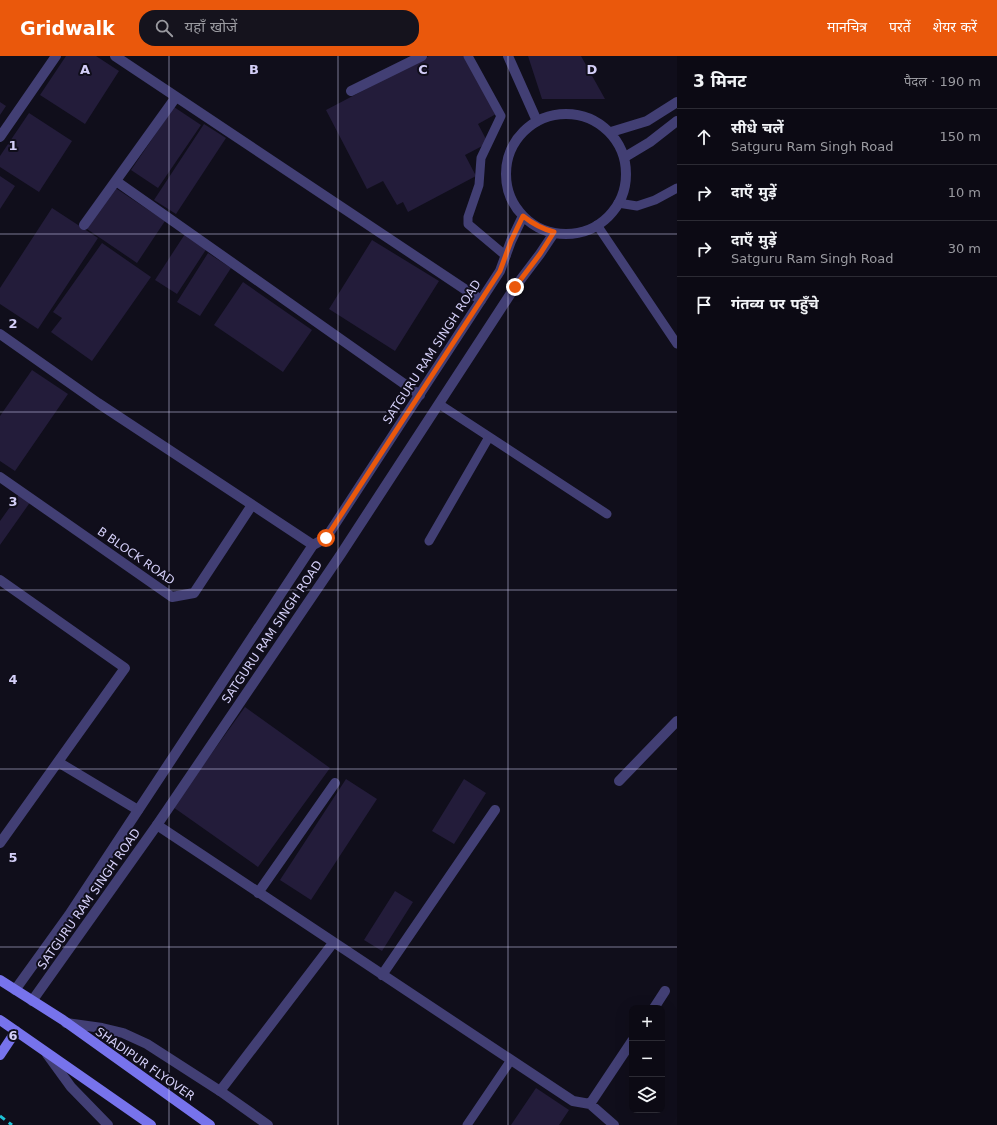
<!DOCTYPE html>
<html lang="hi">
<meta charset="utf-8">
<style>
:root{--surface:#0c0a14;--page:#15131d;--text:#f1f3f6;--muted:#9a9aa0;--line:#2c2b34;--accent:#ea580c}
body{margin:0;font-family:"DejaVu Sans","Noto Sans Devanagari",sans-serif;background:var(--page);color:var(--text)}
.controls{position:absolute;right:12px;bottom:12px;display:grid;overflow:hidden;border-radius:8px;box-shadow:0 4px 16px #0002}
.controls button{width:36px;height:36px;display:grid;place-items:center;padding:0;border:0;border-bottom:1px solid var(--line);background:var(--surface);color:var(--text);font:20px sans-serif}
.stop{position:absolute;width:12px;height:12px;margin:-9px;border:3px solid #ea580c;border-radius:50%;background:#fff}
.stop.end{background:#ea580c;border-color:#fff;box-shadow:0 1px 4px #0008}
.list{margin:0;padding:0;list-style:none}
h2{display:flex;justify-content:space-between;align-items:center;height:52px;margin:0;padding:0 16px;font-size:17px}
h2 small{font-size:13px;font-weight:400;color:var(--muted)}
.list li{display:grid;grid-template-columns:26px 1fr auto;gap:12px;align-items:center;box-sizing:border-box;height:56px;padding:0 16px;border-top:1px solid var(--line)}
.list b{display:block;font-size:15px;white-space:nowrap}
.list p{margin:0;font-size:13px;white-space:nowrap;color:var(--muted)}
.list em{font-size:13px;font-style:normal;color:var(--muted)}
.icon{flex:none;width:22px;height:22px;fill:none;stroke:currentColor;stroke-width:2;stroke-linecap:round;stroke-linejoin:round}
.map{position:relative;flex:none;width:677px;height:1069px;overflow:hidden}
header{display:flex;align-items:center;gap:24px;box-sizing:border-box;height:56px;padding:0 20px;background:var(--accent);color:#fff}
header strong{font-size:19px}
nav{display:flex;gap:22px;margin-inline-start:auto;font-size:14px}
.search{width:280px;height:36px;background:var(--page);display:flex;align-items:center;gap:10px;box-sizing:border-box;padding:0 14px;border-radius:16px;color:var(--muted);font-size:15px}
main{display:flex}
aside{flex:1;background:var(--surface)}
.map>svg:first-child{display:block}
.building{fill:#231c3a}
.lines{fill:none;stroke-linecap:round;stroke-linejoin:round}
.service{stroke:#423f74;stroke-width:9}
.minor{stroke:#423f74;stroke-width:10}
.tertiary{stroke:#423f74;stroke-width:10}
.secondary{stroke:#7773ec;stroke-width:10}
.rail{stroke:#1ec1d5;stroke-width:3;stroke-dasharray:6 5;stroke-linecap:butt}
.route{stroke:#ea580c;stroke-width:5}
.grid{fill:none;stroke:#d4cff8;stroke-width:1;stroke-opacity:0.55}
.labels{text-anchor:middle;stroke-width:4;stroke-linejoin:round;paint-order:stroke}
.street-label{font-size:12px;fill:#d4cff8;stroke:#100e1b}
.grid-label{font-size:13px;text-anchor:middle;font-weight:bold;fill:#d4cff8;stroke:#100e1b;stroke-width:4;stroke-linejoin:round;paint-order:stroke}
</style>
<header>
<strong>Gridwalk</strong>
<div class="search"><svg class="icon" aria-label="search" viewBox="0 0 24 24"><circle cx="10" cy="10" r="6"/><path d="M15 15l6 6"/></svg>यहाँ खोजें</div>
<nav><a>मानचित्र</a><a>परतें</a><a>शेयर करें</a></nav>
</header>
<main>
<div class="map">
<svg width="677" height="1069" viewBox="0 0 677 1069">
<rect width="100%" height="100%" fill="#100e1b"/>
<path class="building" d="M66,0H96L119,15L85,68L40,39Z
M429,0H465L496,58L478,68L488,87L465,99L476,120L408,156L403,146L397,149L383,125L367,133L326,54Z
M528,0H581L605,43H542Z
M0,46L6,50L0,59Z
M174,51L201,69L158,132L131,114Z
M29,57L72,85L39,136L0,111V100Z
M204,68L226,82L176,158L154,144Z
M0,120L15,130L0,153Z
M114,131L165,165L137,207L87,173Z
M52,152L98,182L38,273L0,248V232Z
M185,178L207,192L177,238L155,224Z
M372,184L439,225L395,295L329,253Z
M102,187L151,221L92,305L51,276L62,262L53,256Z
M208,197L231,212L200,260L177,246Z
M243,226L312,274L283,316L214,269Z
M32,314L68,338L15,415L0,405V360Z
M20,437L31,445L0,489V465Z
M245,651L330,712L258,811L173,751Z
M346,723L377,743L311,844L280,824Z
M464,723L486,737L454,788L432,775Z
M395,835L413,846L382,895L364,884Z
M536,1032L569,1054L559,1069H511Z"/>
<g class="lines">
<path class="service" d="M468,0L501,60L481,102L479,129L468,161V168L506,200
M618,147L637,150L655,144L677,132
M597,169L677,288
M439,348L607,458
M429,485L489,381
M467,1069L511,1004"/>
<path class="minor" d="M115,0L481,244
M508,0L537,65
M351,35L422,0
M0,81L56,0
M116,125L420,339
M84,169L176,41
M0,278L98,347L313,489
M0,421L172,541L194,537L252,449
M0,524L125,612L0,787
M58,706L138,754
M619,725L677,665
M157,769L573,1045L590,1048L632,985
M258,837L335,727
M382,919L495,754
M654,952L665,935
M220,1035L333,887
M590,1048L614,1069"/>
<path class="tertiary" d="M506 118a60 60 0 1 1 120 0a60 60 0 1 1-120 0Z
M611,76L647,65L677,46
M625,101L650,86L677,65
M15,934L69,859L313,489L326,482L500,215L511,185L523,160
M32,945L157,769L341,498L515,231L540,198L554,177
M66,967L102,972L123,977L147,988L220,1035L268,1069
M47,998L71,1031L108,1069"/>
<path class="secondary" d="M0,924L63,964L210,1069
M0,964L151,1069
M0,999L16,975"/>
<path class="rail" d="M0,1060L12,1069"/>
</g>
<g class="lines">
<path class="route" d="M326,482L500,215L511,185L523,160C533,168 542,173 554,176L540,198L515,231"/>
</g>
<path class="grid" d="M169,0V1069M338,0V1069M508,0V1069M0,178H677M0,356H677M0,534H677M0,713H677M0,891H677"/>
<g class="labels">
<g class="street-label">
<text transform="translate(432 296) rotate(-57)" y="4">SATGURU RAM SINGH ROAD</text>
<text transform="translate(136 500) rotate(35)" y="4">B BLOCK ROAD</text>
<text transform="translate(272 576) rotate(-56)" y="4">SATGURU RAM SINGH ROAD</text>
<text transform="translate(89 843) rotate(-55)" y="4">SATGURU RAM SINGH ROAD</text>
<text transform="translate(145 1008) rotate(35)" y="4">SHADIPUR FLYOVER</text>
</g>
</g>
<g class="grid-label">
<text x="85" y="18">A</text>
<text x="254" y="18">B</text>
<text x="423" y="18">C</text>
<text x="592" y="18">D</text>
<text x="13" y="94">1</text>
<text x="13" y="272">2</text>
<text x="13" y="450">3</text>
<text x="13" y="628">4</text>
<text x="13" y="806">5</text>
<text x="13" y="984">6</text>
</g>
</svg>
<div class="controls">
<button>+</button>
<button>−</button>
<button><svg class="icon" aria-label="layers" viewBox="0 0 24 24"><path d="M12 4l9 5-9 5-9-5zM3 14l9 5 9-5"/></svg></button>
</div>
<div class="stop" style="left:326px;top:482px"></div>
<div class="stop end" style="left:515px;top:231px"></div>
</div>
<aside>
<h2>3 मिनट<small>पैदल · 190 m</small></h2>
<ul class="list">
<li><svg class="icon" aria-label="ahead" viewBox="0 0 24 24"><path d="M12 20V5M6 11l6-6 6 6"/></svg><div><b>सीधे चलें</b><p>Satguru Ram Singh Road</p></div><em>150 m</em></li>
<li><svg class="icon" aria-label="right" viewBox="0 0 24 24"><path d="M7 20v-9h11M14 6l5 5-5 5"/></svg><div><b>दाएँ मुड़ें</b></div><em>10 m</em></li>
<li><svg class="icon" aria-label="right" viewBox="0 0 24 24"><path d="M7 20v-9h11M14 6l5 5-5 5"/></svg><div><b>दाएँ मुड़ें</b><p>Satguru Ram Singh Road</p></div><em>30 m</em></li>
<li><svg class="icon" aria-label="arrive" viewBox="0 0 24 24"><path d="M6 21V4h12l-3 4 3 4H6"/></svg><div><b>गंतव्य पर पहुँचे</b></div></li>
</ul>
</aside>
</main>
